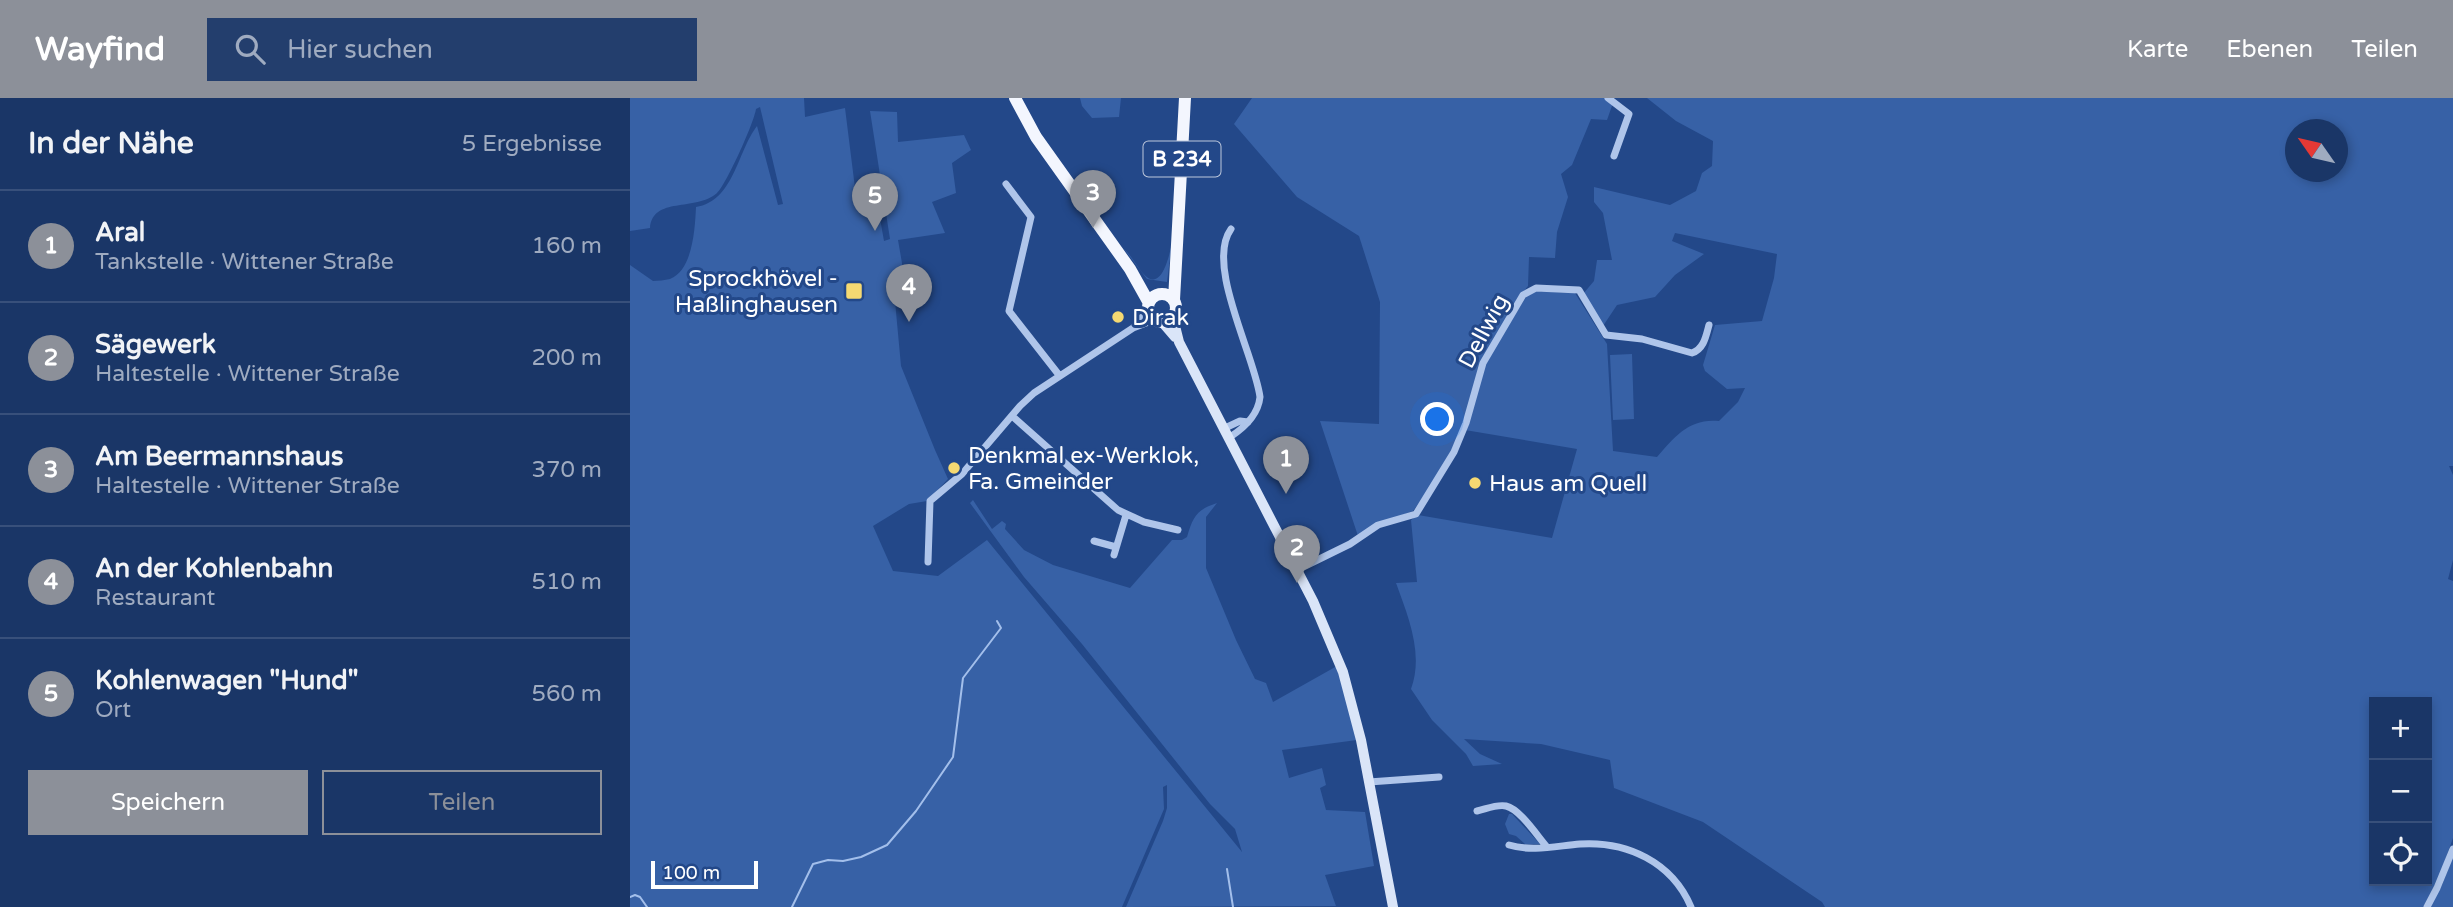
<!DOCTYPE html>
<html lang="de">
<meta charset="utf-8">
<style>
:root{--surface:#1a3667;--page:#233e6d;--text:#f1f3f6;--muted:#9fabc0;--line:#38507b;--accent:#8c9099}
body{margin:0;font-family:"Varela Round",sans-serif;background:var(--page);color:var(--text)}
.controls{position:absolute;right:21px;bottom:21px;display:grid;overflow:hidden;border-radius:0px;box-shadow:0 4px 10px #0003}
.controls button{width:63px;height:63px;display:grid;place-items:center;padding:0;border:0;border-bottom:2px solid var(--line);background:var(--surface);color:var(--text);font:35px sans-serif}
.compass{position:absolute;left:1655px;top:21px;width:63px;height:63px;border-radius:50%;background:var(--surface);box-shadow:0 4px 10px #0003;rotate:304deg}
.scale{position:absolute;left:21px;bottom:18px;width:107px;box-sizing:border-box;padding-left:7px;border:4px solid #fff;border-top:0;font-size:19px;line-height:24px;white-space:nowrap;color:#fff;-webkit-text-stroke:5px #234889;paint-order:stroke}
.you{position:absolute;left:808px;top:322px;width:24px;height:24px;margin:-18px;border:5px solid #fff;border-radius:50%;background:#1a73e8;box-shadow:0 0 0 10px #1a73e833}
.badge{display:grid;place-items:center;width:46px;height:46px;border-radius:50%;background:var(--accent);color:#fff;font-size:23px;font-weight:700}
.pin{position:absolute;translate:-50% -58px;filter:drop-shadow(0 2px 4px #0008)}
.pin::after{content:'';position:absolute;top:37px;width:24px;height:21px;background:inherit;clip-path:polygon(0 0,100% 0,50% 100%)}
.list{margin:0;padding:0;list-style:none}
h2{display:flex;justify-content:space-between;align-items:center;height:91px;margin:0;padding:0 28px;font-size:30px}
h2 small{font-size:23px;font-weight:400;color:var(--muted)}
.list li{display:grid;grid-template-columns:46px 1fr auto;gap:21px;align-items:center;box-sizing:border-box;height:112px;padding:0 28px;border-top:2px solid var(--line)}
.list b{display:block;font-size:26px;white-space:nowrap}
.list p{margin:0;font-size:23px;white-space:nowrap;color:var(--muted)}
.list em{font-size:23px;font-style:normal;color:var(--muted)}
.actions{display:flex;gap:14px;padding:21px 28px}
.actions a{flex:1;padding:16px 0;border:2px solid var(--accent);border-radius:0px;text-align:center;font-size:24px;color:var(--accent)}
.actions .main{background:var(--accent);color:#fff}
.icon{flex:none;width:38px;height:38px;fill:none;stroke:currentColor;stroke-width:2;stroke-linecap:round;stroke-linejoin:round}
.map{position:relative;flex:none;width:1823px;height:809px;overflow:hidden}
header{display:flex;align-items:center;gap:42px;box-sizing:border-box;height:98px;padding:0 35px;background:var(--accent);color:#fff}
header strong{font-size:33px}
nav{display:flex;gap:38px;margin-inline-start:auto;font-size:24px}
.search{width:490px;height:63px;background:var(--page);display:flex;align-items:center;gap:18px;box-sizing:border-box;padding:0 24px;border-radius:0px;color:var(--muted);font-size:26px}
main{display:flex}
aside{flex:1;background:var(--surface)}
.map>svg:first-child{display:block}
.green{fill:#3761a6;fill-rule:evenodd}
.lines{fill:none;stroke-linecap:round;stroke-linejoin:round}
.stream{stroke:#a3bfeb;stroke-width:2}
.minor{stroke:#afc5ea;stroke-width:7}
.secondary{stroke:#dae5f8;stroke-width:10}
.primary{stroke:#f3f6fe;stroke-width:12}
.poi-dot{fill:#f5d972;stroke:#234889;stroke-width:2.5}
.labels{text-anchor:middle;stroke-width:6;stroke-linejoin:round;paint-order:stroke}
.shield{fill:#234889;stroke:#bdc8dc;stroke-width:2}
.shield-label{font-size:21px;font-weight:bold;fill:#fff}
.poi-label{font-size:23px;fill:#fff;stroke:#234889;text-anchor:start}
.street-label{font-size:23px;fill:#fff;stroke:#234889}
</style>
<header>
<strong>Wayfind</strong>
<div class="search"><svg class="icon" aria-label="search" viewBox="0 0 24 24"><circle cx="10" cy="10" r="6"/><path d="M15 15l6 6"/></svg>Hier suchen</div>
<nav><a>Karte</a><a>Ebenen</a><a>Teilen</a></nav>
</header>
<main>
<aside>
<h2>In der Nähe<small>5 Ergebnisse</small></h2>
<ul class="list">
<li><span class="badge">1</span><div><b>Aral</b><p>Tankstelle · Wittener Straße</p></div><em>160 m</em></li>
<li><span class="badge">2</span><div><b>Sägewerk</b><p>Haltestelle · Wittener Straße</p></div><em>200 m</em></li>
<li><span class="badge">3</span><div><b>Am Beermannshaus</b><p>Haltestelle · Wittener Straße</p></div><em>370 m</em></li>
<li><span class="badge">4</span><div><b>An der Kohlenbahn</b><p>Restaurant</p></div><em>510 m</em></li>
<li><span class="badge">5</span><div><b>Kohlenwagen &quot;Hund&quot;</b><p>Ort</p></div><em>560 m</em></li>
</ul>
<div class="actions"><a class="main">Speichern</a><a>Teilen</a></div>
</aside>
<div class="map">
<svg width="1823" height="809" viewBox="0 0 1823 809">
<rect width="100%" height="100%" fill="#234889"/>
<path class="green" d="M0,0H174L175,19L215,10L225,90L245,92L254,143L260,141L240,13L267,14L268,44L334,37L341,52L322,65L326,95L302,104L315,135L268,142L277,194L270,202L265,203L271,268L305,352L318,381L297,403L279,406L243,428L263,473L308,478L357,442L612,754L605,731L580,706L452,546L394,479L340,405L343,402L362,431L372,423L376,426L375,431L394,452L423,467L500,490L542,442H552L557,439C563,419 566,412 587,405L576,419V470L606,542L625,581L636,585L643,604L707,568L727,642L652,652L659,680L692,670L696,687L690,690L696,712L735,714L744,768L695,777L706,808L496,809L533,723L537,710V687L533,689L534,711L492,809H0V167L23,183C28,183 35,182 40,181C63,172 65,130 66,109C104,103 107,54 127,28L148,107L153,106L130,9L126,11C124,25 96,87 87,95C65,114 23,98 20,130L0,133Z
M450,0H491L489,19L462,20L452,8Z
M622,0H976L983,5L977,22L961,21L942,67L931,76L938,99L927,134L925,160L899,159L898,188L890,198L850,269L834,322L820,356L797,394L783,413L745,427L728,438L690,323L749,326L750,204L729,138L667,99L604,26Z
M1017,0H1823V368H1819L1823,377V462L1818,481L1823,483V740L1808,782L1793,809H1195L1192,804L1073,724L984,690L980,662L911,646L834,641L850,656L872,666L843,668L836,656L802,622L781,591C794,556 778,518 766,485L787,484L781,422L788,417L922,440L947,351L835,332L853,267L900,193L945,195L977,246L983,353L1027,359C1045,338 1060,320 1089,323L1108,304L1115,290L1097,291L1075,273L1073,267L1085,227L1132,223L1144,180L1147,156L1045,135L1042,143L1074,156L1045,177L1025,199L987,207L973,228L953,196L964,183L967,162H982L973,115L964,104V89L1040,107L1066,93L1072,75L1082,68L1083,43L1046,23ZM1666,32H1708V74H1666ZM1744,604H1797V783H1744Z
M542,145L537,184L517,181L494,151C500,156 505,165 511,173C531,199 539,158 542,145Z
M1002,256L1004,321L983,322L980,257Z
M879,716H882L910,746H895L886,738L879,736L875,726Z
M1823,759V809H1800L1812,787Z"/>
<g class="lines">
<path class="stream" d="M597,771L603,809
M0,799L5,797L10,799L17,809
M162,809L183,766L198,762L213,763L231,759L257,747L286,713L323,659L333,580L371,530L367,523"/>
<path class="minor" d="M978,0L999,16L984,58
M376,86L401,119L379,213L429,277
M503,230L524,222
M382,318L488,412L514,424L548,432
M595,330L610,323L618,324
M600,339C614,330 628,318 630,299C625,258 575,167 601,131
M464,443L486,449
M484,457L496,417
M298,464L300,403L332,376L390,308L404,295L503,230L518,212
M667,472L720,446L748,427L786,416L824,354L836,325L853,265L893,197L906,190L949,192L976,237L1012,241L1062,255C1074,251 1076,238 1079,227
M739,684L809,679
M847,713C856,711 867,706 876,708C890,711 908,739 917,749
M879,747C902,754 926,748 950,746C997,743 1042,764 1061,809
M1797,809L1807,790L1823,751"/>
<path class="secondary" d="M543,220L549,244L683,503L713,574L731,642L763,809
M533,225L545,239"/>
<path class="primary" d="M385,0L406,39L500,171L519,205
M518 210a14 14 0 1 1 28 0a14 14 0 1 1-28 0Z
M544,202L555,0"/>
</g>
<g class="poi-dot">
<rect x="215" y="184" width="18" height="18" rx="3.5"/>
<circle cx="488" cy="219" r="7"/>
<circle cx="324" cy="370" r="7"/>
<circle cx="845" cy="385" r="7"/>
</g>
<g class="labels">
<rect class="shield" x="513.5" y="43.5" width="77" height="35" rx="5"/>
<g class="shield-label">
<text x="552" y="68">B 234</text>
</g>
<g class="poi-label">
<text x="208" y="188" text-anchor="end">Sprockhövel -<tspan x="208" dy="26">Haßlinghausen</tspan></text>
<text x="502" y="227">Dirak</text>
<text x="338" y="365">Denkmal ex-Werklok,<tspan x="338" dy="26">Fa. Gmeinder</tspan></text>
<text x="859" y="393">Haus am Quell</text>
</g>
<g class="street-label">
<text transform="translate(853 233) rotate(-62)" y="8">Dellwig</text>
</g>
</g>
</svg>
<div class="controls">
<button>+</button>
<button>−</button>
<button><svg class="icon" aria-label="locate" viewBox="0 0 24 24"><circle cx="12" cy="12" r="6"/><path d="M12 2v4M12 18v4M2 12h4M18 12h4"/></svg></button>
</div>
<svg class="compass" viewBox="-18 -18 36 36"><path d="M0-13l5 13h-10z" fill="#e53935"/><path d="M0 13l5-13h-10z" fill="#9fabc0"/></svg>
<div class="scale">100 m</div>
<div class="you"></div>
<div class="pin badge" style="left:656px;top:396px">1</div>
<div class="pin badge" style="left:667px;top:485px">2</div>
<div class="pin badge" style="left:463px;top:130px">3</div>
<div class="pin badge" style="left:279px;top:224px">4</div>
<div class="pin badge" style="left:245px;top:133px">5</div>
</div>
</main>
